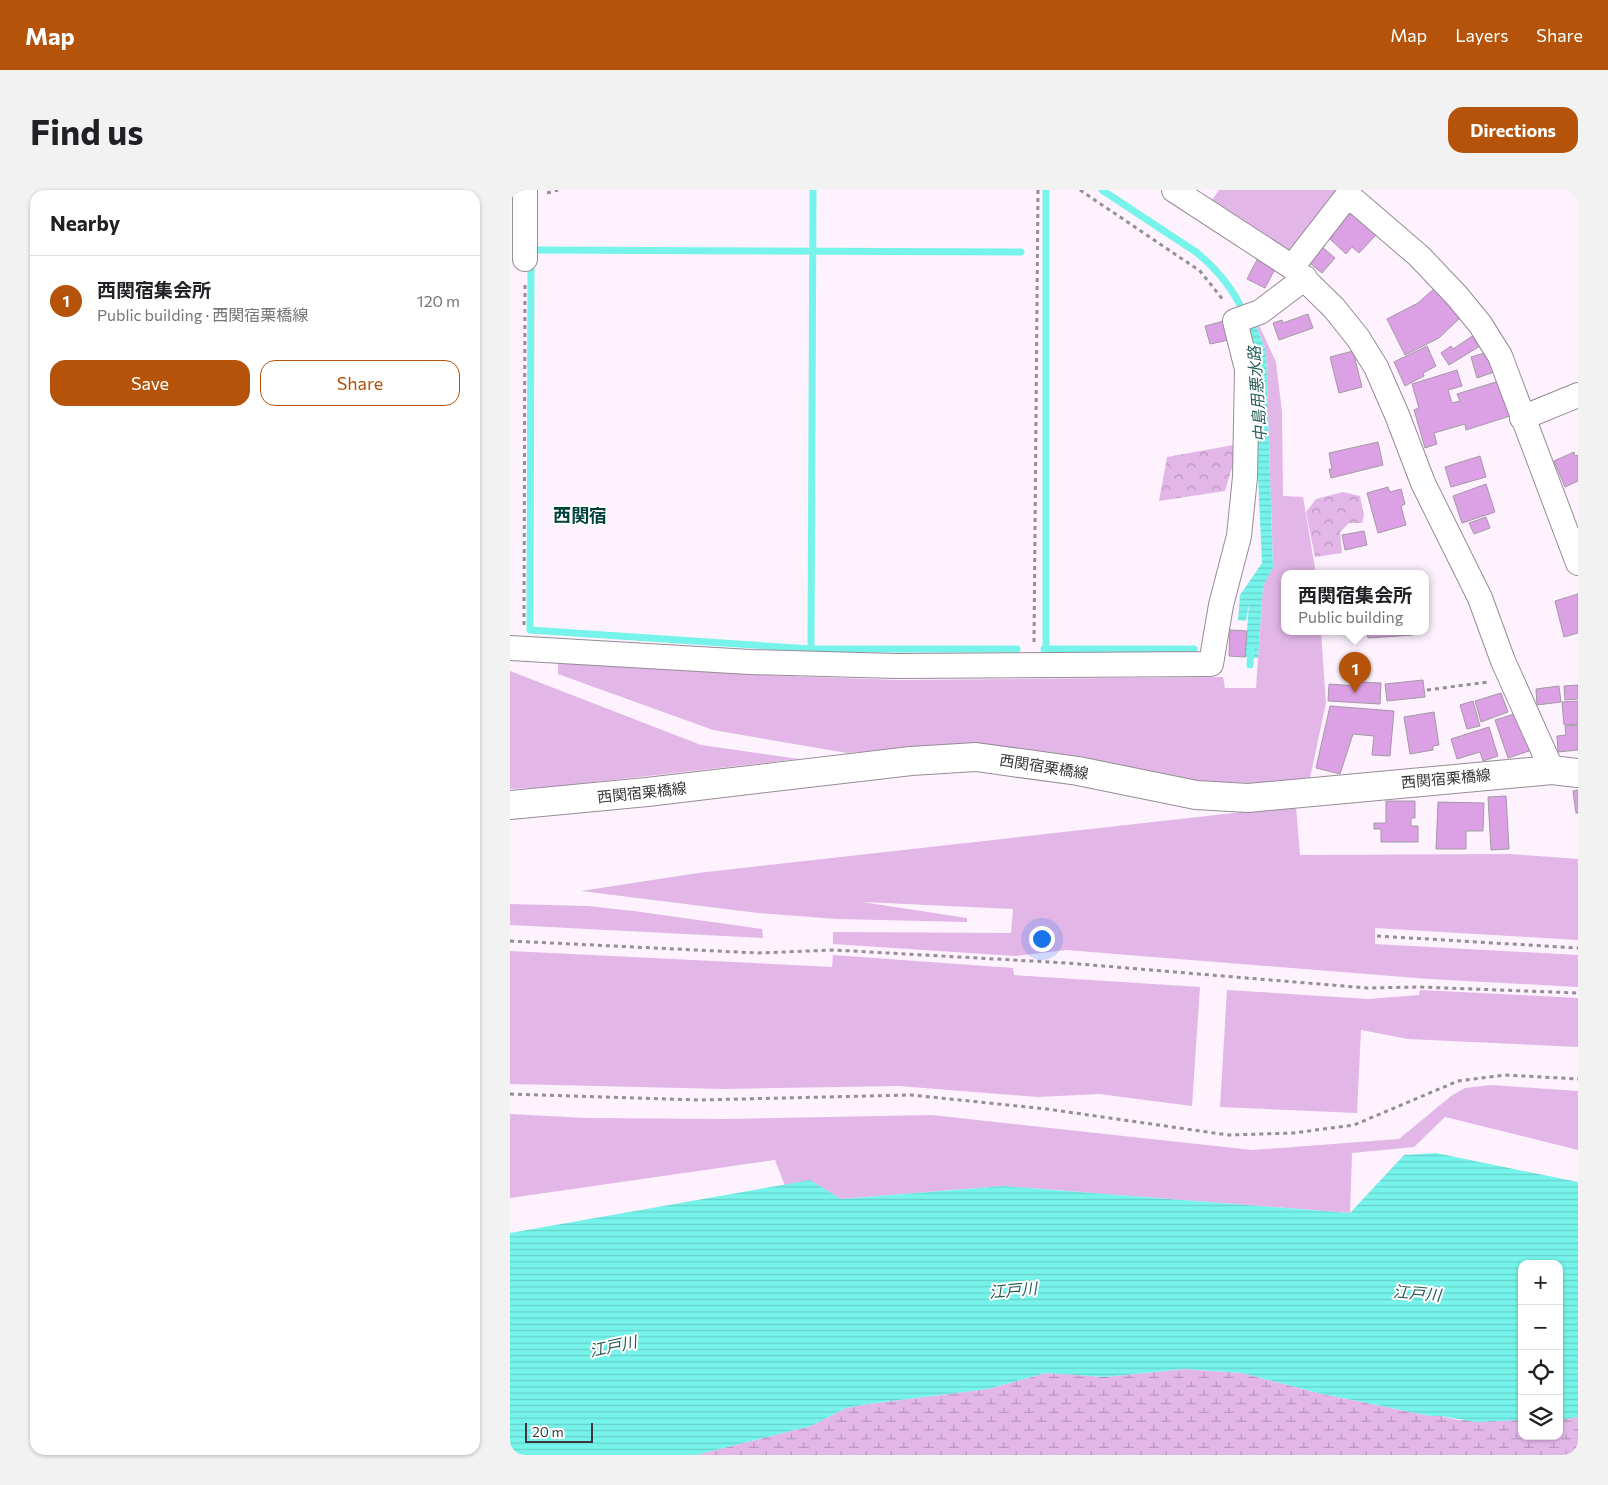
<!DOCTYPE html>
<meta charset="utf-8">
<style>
:root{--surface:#fff;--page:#f2f2f2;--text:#202124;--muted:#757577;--line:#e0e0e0;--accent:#b45309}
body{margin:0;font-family:Commissioner,"Noto Sans JP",sans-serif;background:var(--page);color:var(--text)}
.controls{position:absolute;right:15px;bottom:15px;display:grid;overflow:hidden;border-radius:10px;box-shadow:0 1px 4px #0004}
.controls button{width:45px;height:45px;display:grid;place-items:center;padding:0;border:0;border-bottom:1px solid var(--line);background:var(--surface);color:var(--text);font:25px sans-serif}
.scale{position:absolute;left:15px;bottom:12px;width:68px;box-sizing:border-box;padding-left:5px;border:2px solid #3b373c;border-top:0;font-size:14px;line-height:18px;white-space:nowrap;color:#3b373c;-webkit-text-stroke:4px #fff;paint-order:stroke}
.you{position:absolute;left:531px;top:748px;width:18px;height:18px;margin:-12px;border:4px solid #fff;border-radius:50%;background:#1a73e8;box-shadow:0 0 0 8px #1a73e833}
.badge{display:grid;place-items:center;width:32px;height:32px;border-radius:50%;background:var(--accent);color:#fff;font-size:16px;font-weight:700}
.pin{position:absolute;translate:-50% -41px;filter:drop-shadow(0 1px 2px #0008)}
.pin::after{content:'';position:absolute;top:26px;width:18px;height:15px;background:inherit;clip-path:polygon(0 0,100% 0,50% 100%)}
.popup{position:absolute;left:771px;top:380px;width:148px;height:65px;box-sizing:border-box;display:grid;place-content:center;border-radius:10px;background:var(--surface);filter:drop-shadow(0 1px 4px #0005);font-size:16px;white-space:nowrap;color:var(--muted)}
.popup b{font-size:19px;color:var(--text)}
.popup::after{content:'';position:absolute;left:50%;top:100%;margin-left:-10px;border:10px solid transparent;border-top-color:var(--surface)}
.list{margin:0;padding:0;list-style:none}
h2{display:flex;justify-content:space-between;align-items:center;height:65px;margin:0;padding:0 20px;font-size:21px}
h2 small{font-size:16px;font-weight:400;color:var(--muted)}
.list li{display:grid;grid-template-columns:32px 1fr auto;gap:15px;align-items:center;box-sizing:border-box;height:90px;padding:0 20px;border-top:1px solid var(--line)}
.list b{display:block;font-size:19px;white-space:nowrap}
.list p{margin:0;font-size:16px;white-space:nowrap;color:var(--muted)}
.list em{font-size:16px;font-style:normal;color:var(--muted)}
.actions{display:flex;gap:10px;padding:15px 20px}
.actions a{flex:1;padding:11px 0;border:1px solid var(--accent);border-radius:15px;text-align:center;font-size:18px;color:var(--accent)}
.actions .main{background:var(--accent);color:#fff}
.icon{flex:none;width:28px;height:28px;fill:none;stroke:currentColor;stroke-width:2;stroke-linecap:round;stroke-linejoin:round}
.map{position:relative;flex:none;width:1068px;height:1265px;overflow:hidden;border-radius:15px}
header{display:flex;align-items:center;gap:30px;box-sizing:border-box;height:70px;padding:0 25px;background:var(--accent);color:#fff}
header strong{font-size:24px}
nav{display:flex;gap:28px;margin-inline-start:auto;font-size:18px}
.intro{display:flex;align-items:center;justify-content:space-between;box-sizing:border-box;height:120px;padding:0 30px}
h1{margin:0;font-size:35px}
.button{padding:12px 22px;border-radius:15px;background:var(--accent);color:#fff;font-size:18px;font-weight:700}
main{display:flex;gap:30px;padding:0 30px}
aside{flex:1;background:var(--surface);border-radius:15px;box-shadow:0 1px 4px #0004}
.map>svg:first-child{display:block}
.grass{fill:#e2b7e8}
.forest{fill:url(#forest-crowns)}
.wetland{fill:url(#wetland-marsh)}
.water{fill:url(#water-rules)}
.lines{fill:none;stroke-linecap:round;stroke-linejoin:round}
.stream{stroke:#76f3ea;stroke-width:7}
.building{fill:#dca1e5;stroke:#a399a4}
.minor-casing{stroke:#968c97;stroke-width:26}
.major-casing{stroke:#968c97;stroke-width:30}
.path{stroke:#958e96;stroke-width:3;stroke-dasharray:4 4;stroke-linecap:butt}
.minor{stroke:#fff;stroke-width:24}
.major{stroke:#fff;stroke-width:28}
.labels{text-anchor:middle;stroke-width:4;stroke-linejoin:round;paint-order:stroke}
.street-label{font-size:15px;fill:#3b373c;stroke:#fff}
.water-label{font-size:16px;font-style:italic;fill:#295f5b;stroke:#fff}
.quarter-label{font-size:18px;font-weight:bold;fill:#00423e;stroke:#fff}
</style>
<header>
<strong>Map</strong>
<nav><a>Map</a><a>Layers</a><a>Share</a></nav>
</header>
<div class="intro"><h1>Find us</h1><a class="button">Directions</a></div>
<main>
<aside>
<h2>Nearby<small></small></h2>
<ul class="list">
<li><span class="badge">1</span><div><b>西関宿集会所</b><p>Public building · 西関宿栗橋線</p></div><em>120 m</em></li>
</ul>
<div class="actions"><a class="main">Save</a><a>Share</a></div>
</aside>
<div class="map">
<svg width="1068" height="1265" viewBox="0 0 1068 1265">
<defs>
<pattern id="forest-crowns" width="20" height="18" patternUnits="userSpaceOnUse" patternTransform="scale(1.25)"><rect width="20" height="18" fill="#e2b7e8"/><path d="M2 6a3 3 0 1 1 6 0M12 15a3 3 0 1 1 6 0" fill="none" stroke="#b896bd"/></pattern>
<pattern id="wetland-marsh" width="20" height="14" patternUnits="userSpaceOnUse" patternTransform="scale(1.25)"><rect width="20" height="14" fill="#e2b7e8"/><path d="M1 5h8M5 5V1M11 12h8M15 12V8" fill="none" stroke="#b896bd"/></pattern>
<pattern id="water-rules" width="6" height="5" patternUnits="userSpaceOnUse" patternTransform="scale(1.25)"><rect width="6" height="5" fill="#76f3ea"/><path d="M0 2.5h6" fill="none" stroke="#67d1ca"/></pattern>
</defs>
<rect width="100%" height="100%" fill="#fdf2fe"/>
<path class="grass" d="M709,0H829L781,62L701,11Z
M746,133H748L766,172L772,222L773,306L793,307L806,384H775V442H811L816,513L800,588L743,593L679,592L522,560L469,554L337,563L203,540L48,484V471L276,486L389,490L713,487L715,498H746L753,396L763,377L756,161Z
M0,481L191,555L289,569L40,597L0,599Z
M786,616L790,665L1000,664L1068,669V750L865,738V754L1068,765V797L919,789L556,760L505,766L323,754V742L501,743L503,719L352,712L457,728V732L327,729L248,723L71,701L188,683Z
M0,714L78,716L124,721L252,739L253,748L0,735Z
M0,761L322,777L323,765L503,778L504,785L690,797L682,916L589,904L528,907L389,896L215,899L0,894Z
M717,800L858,809L909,805L910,800L1068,808V857L898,849L851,840L847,923L710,917Z
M981,895L1068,901V960L935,927L904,957L842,963L840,1023L493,996L331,1009L300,991L275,996L265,970L0,1008V924L75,928L215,929L422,925L742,960L889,949L941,906L955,898Z"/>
<path class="forest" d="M729,254L715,301L649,311L657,267Z
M833,302L850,306L854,326L852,333H839L830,342L832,363L805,367L796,322L806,309Z"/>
<path class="wetland" d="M674,1179L732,1183L808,1203L920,1226H931L948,1230H1012V1246H1049V1230L1068,1227V1265H186L301,1236L336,1218L358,1214L478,1199L536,1183L595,1187Z"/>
<path class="water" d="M745,132L756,161L763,378L753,396L748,468L735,467L739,414L736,431L728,430L730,405L752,373L743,178L734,137Z
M926,963L1068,992V1227L1049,1230V1074H1012V1230L966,1232L931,1226H920L808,1203L732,1183L674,1179L595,1187L536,1183L478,1199L358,1214L336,1218L301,1236L186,1265H0V1043L300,990L331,1009L493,996L840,1023L894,965Z"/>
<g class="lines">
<path class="stream" d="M536,0V459
M592,0L686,62C707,79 724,100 735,125
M21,60L511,62
M21,71L20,440L301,459H507
M301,459L303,0
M534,459H684
M740,475L741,458"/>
</g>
<path class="building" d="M837,18L866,45L849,63L842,57L836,64L820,49L824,45L818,39Z
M810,55L825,68L812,83L797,71Z
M748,68L766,77L755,98L737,89Z
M926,97L952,126L929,148L895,165L877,129L908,113Z
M798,124L803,138L769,150L763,133L772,130L773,133Z
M714,131L719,150L700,154L695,136Z
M964,145L970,156L939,175L931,163L941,156L943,159Z
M917,156L926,176L913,183L914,186L895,196L884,172Z
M843,161L852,197L829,203L820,167Z
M978,162L984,182L967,188L961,167Z
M947,180L952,196L938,200L942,213L950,211L947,204L989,191L1000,226L956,240L955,234L924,243L927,254L915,258L904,220L909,218L902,194Z
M868,252L873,275L821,288L819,279H822L819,263Z
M1064,262L1065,266L1068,265V291L1055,297L1044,271Z
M970,266L976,287L941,297L935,277Z
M976,294L985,322L952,333L943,306Z
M878,297L880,302L891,299L895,314L891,316L896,335L868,343L857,303Z
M976,327L980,338L964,344L959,333Z
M854,341L857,355L835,360L832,345Z
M1068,404V443L1054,447L1045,411Z
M720,440L737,441L735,467L719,466Z
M857,442H903V445L858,448Z
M913,490L915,507L877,511L875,494Z
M850,492L871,493L870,514L818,511L819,494L849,496Z
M1068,495V509L1055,510L1054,496Z
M1049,496L1051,512L1027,515L1026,499Z
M991,503L998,522L971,532L965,511Z
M963,511L970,536L957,539L950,515Z
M1068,511V534L1054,535L1052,512Z
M820,516L884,521L880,566L862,565L864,546L843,544L830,584L806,578Z
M924,522L929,555L923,556V560L900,564L894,527Z
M1007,523L1022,560L998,568L985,530Z
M1068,535V560L1048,562L1047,546L1056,545L1055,536Z
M979,537L988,566L973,571L970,562L947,569L941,549Z
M1068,600V623H1066L1063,601Z
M996,606L999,659L981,660L978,607Z
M876,611H905V628H901V636H908V652H871V639H864V633H876Z
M928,612L974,613L973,641H956V659H926Z"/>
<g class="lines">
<defs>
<path id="minor" d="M664,0L782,77L824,118L848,148L866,177L887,225L913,293L970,408L993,471L1042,580
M15,69V0
M782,77L838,5L909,66L947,106L970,134L990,166L1068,373
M1012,228L1068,205
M0,458L240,472L386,476L701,474L711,415L729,346L735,287L737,179L725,131L750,122L795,88"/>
<path id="major" d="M0,615L137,602L401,571L466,567L568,581L686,605L738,608L1042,580L1068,583"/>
</defs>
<use href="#minor" class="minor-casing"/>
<use href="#major" class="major-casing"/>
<path class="path" d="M570,0L690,81L714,111
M37,3L48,0
M14,435L15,92
M524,452L528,0
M917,500L978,492
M867,746L1068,758
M0,751L248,763L324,760L557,773L857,798L909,797L1068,803
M0,904L188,910L401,905L537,919L718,945L783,943L844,935L948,891L995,885L1068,889"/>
<use href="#minor" class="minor"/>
<use href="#major" class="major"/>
</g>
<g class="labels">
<g class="street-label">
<text transform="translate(534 577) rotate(9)" y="5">西関宿栗橋線</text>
<text transform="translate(936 589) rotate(-5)" y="5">西関宿栗橋線</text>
<text transform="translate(132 603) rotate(-6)" y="5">西関宿栗橋線</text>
</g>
<g class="water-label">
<text transform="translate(747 204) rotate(-94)" y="6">中島用悪水路</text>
<text transform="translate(503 1100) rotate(-5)" y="6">江戸川</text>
<text transform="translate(907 1103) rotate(5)" y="6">江戸川</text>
<text transform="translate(103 1156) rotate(-12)" y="6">江戸川</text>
</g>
<g class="quarter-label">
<text x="70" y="332">西関宿</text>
</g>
</g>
</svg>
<div class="controls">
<button>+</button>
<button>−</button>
<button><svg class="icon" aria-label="locate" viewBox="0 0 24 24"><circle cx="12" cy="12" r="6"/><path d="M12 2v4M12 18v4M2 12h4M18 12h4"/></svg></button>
<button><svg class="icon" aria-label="layers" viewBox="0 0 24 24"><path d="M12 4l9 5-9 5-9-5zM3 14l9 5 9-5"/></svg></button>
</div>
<div class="scale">20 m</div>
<div class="you"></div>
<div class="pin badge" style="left:845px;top:503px">1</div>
<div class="popup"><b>西関宿集会所</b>Public building</div>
</div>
</main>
